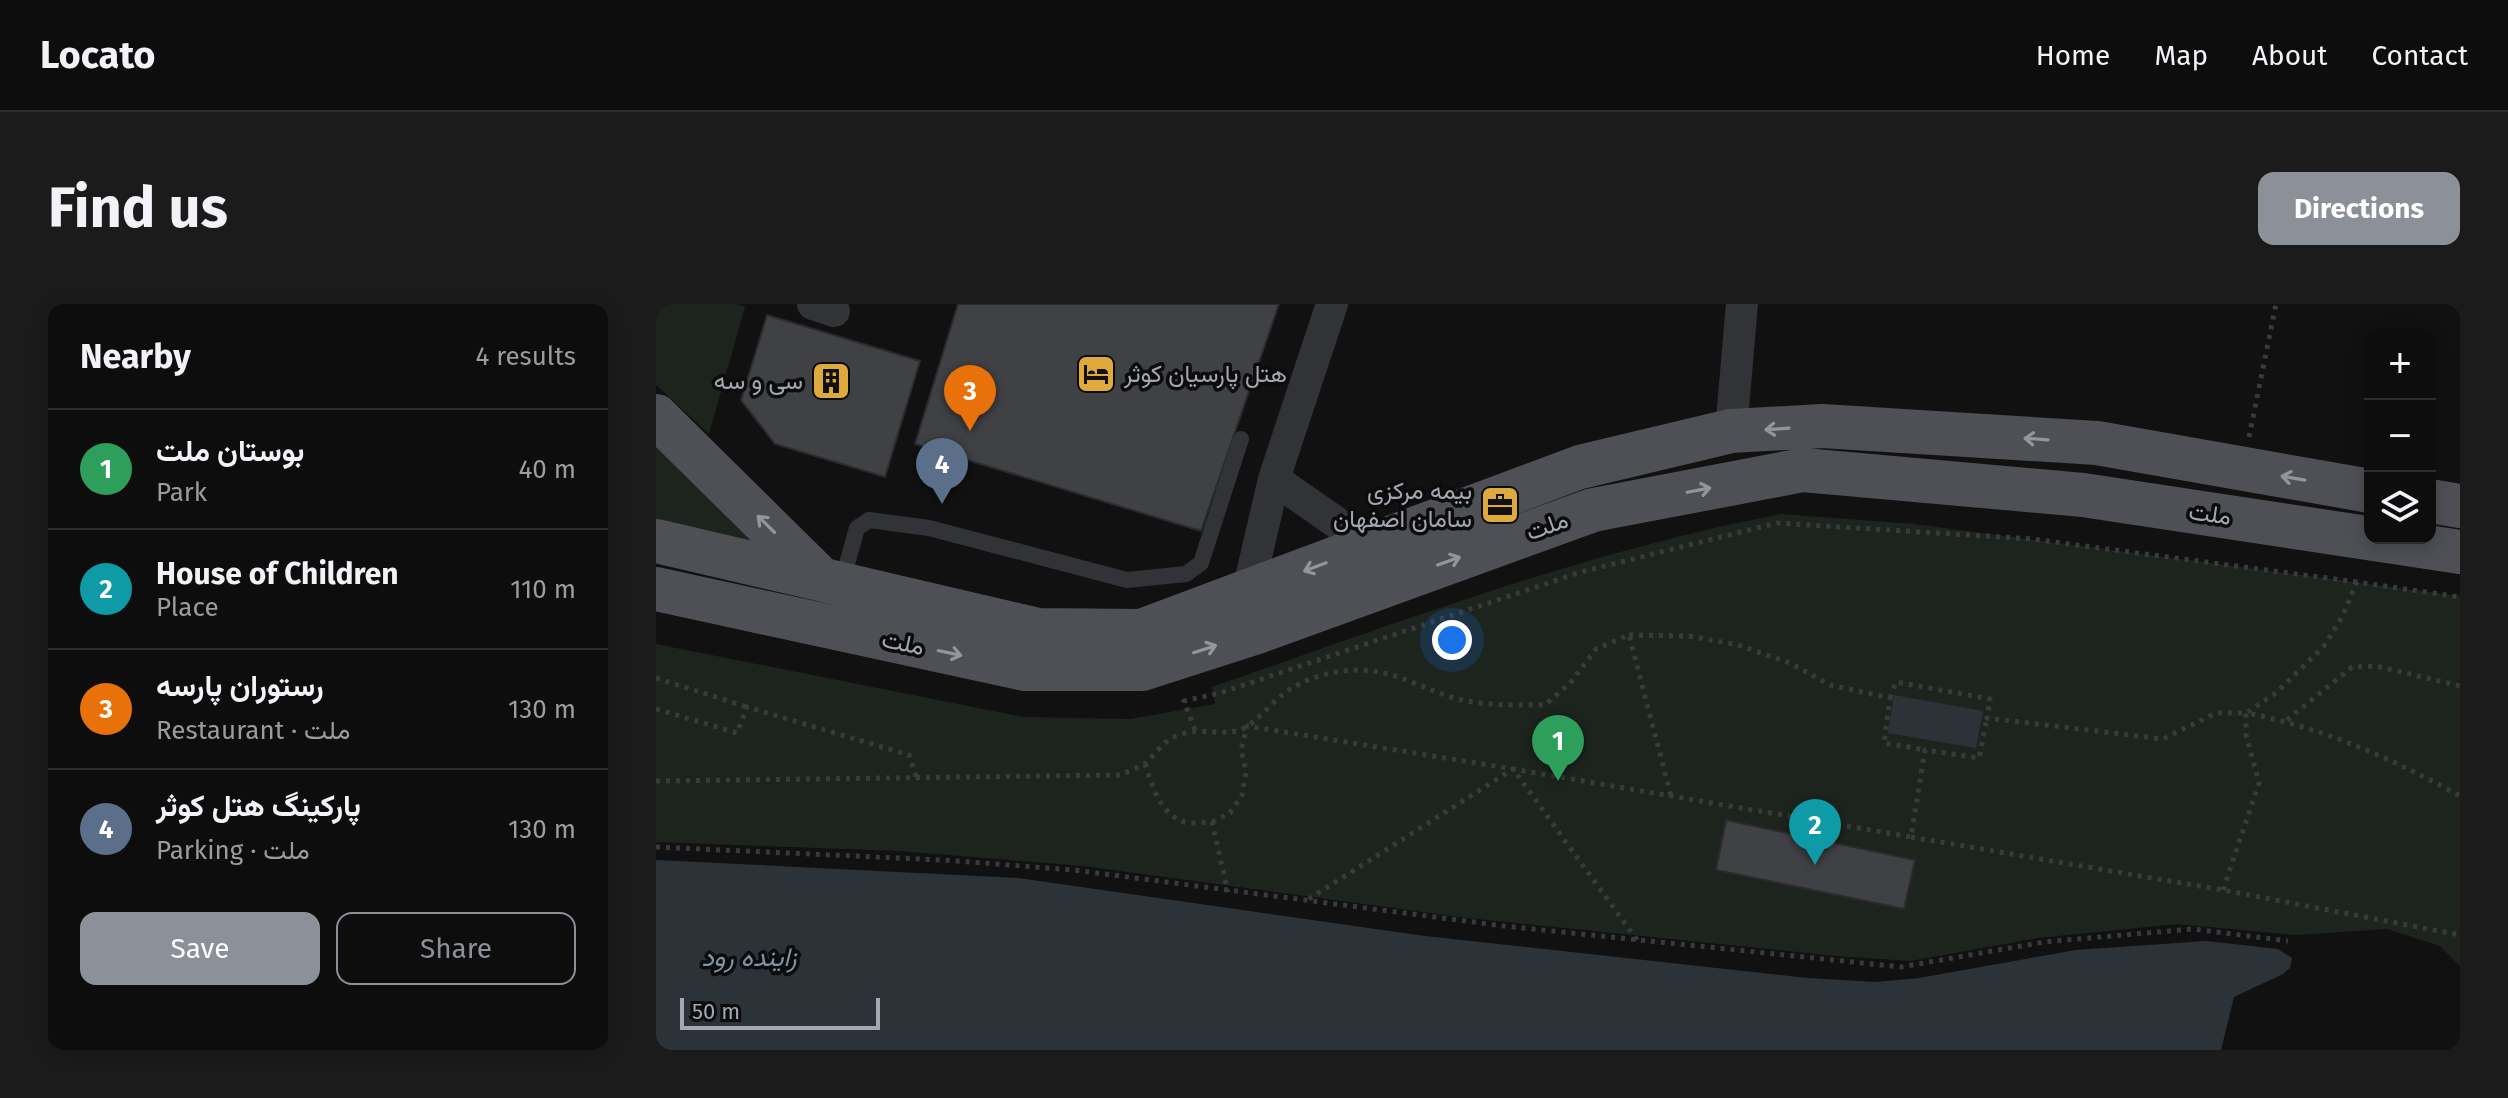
<!DOCTYPE html>
<meta charset="utf-8">
<style>
:root{--surface:#0d0d0e;--page:#1b1b1c;--text:#f1f3f6;--muted:#9a9c9e;--line:#2d2d2e;--accent:#8c9099}
body{margin:0;font-family:"Fira Sans",Vazirmatn,sans-serif;background:var(--page);color:var(--text)}
.controls{position:absolute;right:24px;top:24px;display:grid;overflow:hidden;border-radius:16px;box-shadow:0 4px 20px #0003}
.controls button{width:72px;height:72px;display:grid;place-items:center;padding:0;border:0;border-bottom:2px solid var(--line);background:var(--surface);color:var(--text);font:40px sans-serif}
.scale{position:absolute;left:24px;bottom:20px;width:200px;box-sizing:border-box;padding-left:8px;border:4px solid #a3a7b1;border-top:0;font-size:22px;line-height:28px;white-space:nowrap;color:#a3a7b1;-webkit-text-stroke:6px #0c0c0d;paint-order:stroke}
.you{position:absolute;left:796px;top:336px;width:28px;height:28px;margin:-20px;border:6px solid #fff;border-radius:50%;background:#1a73e8;box-shadow:0 0 0 12px #1a73e833}
.badge{display:grid;place-items:center;width:52px;height:52px;border-radius:50%;background:var(--accent);color:#fff;font-size:26px;font-weight:700}
.pin{position:absolute;translate:-50% -66px;filter:drop-shadow(0 2px 4px #0008)}
.pin::after{content:'';position:absolute;top:42px;width:28px;height:24px;background:inherit;clip-path:polygon(0 0,100% 0,50% 100%)}
.list{margin:0;padding:0;list-style:none}
h2{display:flex;justify-content:space-between;align-items:center;height:104px;margin:0;padding:0 32px;font-size:34px}
h2 small{font-size:26px;font-weight:400;color:var(--muted)}
.list li{display:grid;grid-template-columns:52px 1fr auto;gap:24px;align-items:center;box-sizing:border-box;height:120px;padding:0 32px;border-top:2px solid var(--line)}
.list b{display:block;font-size:30px;white-space:nowrap}
.list p{margin:0;font-size:26px;white-space:nowrap;color:var(--muted)}
.list em{font-size:26px;font-style:normal;color:var(--muted)}
.actions{display:flex;gap:16px;padding:24px 32px}
.actions a{flex:1;padding:18px 0;border:2px solid var(--accent);border-radius:16px;text-align:center;font-size:28px;color:var(--accent)}
.actions .main{background:var(--accent);color:#fff}
.icon{flex:none;width:44px;height:44px;fill:none;stroke:currentColor;stroke-width:2;stroke-linecap:round;stroke-linejoin:round}
.map{position:relative;flex:none;width:1804px;height:746px;overflow:hidden;border-radius:16px}
header{display:flex;align-items:center;gap:48px;box-sizing:border-box;height:112px;padding:0 40px;background:var(--surface);border-bottom:2px solid var(--line)}
header strong{font-size:38px}
nav{display:flex;gap:44px;margin-inline-start:auto;font-size:28px}
.intro{display:flex;align-items:center;justify-content:space-between;box-sizing:border-box;height:192px;padding:0 48px}
h1{margin:0;font-size:56px}
.button{padding:20px 36px;border-radius:16px;background:var(--accent);color:#fff;font-size:28px;font-weight:700}
main{display:flex;gap:48px;padding:0 48px}
aside{flex:1;background:var(--surface);border-radius:16px;box-shadow:0 4px 20px #0003}
.map>svg:first-child{display:block}
.green{fill:#1d241e}
.water{fill:#2b3339}
.building{fill:#404145;stroke:#2b2b2e;stroke-width:2}
.lines{fill:none;stroke-linecap:round;stroke-linejoin:round}
.path{stroke:#383a3d;stroke-width:5;stroke-dasharray:4 6;stroke-linecap:butt}
.lane{stroke:#323336;stroke-width:16}
.street{stroke:#323336;stroke-width:32}
.primary{stroke:#4e5055;stroke-width:44}
.oneway{stroke:#92969f}
.labels{text-anchor:middle;stroke-width:7;stroke-linejoin:round;paint-order:stroke}
.poi-label{font-size:24px;fill:#a3a7b1;stroke:#0c0c0d;text-anchor:end}
.street-label{font-size:24px;fill:#a3a7b1;stroke:#0c0c0d}
.water-label{font-size:26px;font-style:italic;fill:#7d94a9;stroke:#0c0c0d}
</style>
<header>
<strong>Locato</strong>
<nav><a>Home</a><a>Map</a><a>About</a><a>Contact</a></nav>
</header>
<div class="intro"><h1>Find us</h1><a class="button">Directions</a></div>
<main>
<aside>
<h2>Nearby<small>4 results</small></h2>
<ul class="list">
<li><span class="badge" style="background:#2e9e5b">1</span><div><b>بوستان ملت</b><p>Park</p></div><em>40 m</em></li>
<li><span class="badge" style="background:#0f9aa8">2</span><div><b>House of Children</b><p>Place</p></div><em>110 m</em></li>
<li><span class="badge" style="background:#e8710a">3</span><div><b>رستوران پارسه</b><p>Restaurant · ملت</p></div><em>130 m</em></li>
<li><span class="badge" style="background:#5c6f8a">4</span><div><b>پارکینگ هتل کوثر</b><p>Parking · ملت</p></div><em>130 m</em></li>
</ul>
<div class="actions"><a class="main">Save</a><a>Share</a></div>
</aside>
<div class="map">
<svg width="1804" height="746" viewBox="0 0 1804 746">
<rect width="100%" height="100%" fill="#111112"/>
<path class="green" d="M0,0H79L89,3L53,130L0,81Z
M0,133L123,248L0,220Z
M1125,210L1258,220L1804,292V662L1784,642L1731,625L1640,631L1521,620L1382,634L1254,657L1180,652L811,614L427,562L244,547L0,538V340L367,413L474,415L559,400L556,383C743,318 931,247 1125,210Z"/>
<path class="water" d="M1238,391L1327,407L1320,444L1232,429Z
M0,556L362,574L769,632L1152,674L1219,678L1263,674L1420,646L1550,637L1622,645L1636,654L1634,664L1627,670L1578,693L1565,746H0Z"/>
<path class="building" d="M302,0H623L545,227L259,140Z
M111,11L264,57L229,173L119,140L85,96Z
M1070,516L1259,556L1248,605L1060,566Z"/>
<g class="lines">
<path class="path" d="M1593,133L1620,0
M973,331L1033,332L1082,341L1134,359L1174,381L1234,394L1228,439L1269,446
M0,374L91,403
M1234,394L1240,378L1334,395L1331,414L1507,435L1560,409H1590L1620,389L1668,342L1686,313L1701,278L1804,293
M0,405L81,429L91,403L253,451L261,475
M1631,416L1696,363L1720,362L1804,382
M539,426L528,397L564,389L925,268L1121,219L1376,235L1701,278
M489,460C496,481 504,511 529,518C537,520 548,518 556,518L572,588
M0,477L464,471C472,467 484,464 491,458C501,448 509,435 523,431C548,422 569,434 588,424C602,416 613,402 625,392C649,372 686,363 717,367C746,371 771,386 798,394C827,402 859,401 889,401L915,378L940,345L973,331L1015,492
M556,518L574,509L586,491L590,468L585,446L591,422L857,465L648,598
M1255,533L1567,586L1804,631
M0,543L286,556L418,566L848,622L1245,663L1388,638L1536,625L1632,637
M1567,586L1603,479L1590,431V409C1665,423 1737,455 1804,492
M981,636L857,465L1255,533L1269,446L1323,454L1331,414"/>
<path class="lane" d="M186,278L201,224L213,216L273,224L471,276L530,270L545,259L585,135"/>
<path class="street" d="M157,0L178,7
M1075,127L1086,0
M618,175L714,242
M592,287L618,175L676,0"/>
<path class="primary" d="M0,112L165,275
M1774,197L1804,202
M0,237L382,326L485,327L924,163L1075,127L1166,122L1441,139L1714,187
M0,285L369,365H486L601,328L937,206L1147,166L1427,191L1804,248"/>
</g>
<defs><path id="oneway-shaft" d="M-6 0H5M1.5-3L5.5 0L1.5 3" fill="none" stroke-width="1.6" stroke-linecap="round" stroke-linejoin="round" transform="scale(2)"/></defs>
<g class="oneway">
<use href="#oneway-shaft" transform="translate(1121 125) rotate(176)"/>
<use href="#oneway-shaft" transform="translate(1380 135) rotate(-176)"/>
<use href="#oneway-shaft" transform="translate(1637 174) rotate(-170)"/>
<use href="#oneway-shaft" transform="translate(1043 186) rotate(-11)"/>
<use href="#oneway-shaft" transform="translate(110 220) rotate(-135)"/>
<use href="#oneway-shaft" transform="translate(793 257) rotate(-20)"/>
<use href="#oneway-shaft" transform="translate(659 263) rotate(159)"/>
<use href="#oneway-shaft" transform="translate(549 345) rotate(-18)"/>
<use href="#oneway-shaft" transform="translate(294 349) rotate(12)"/>
</g>
<defs>
<symbol id="hotel-square" viewBox="-11 -11 22 22"><rect x="-9" y="-9" width="18" height="18" rx="4" fill="#deaa3c" stroke="#0c0c0d"/><path d="M-6-4.5h1.5V1H6V5H4.5V3h-9V5H-6ZM-4 0a1.8 1.8 0 1 1 3.6 0ZM.5 0V-2.5h3Q6-2.5 6 0Z" fill="#111"/></symbol>
<symbol id="building-square" viewBox="-11 -11 22 22"><rect x="-9" y="-9" width="18" height="18" rx="4" fill="#deaa3c" stroke="#0c0c0d"/><path d="M-4-6H4V6H1V3H-1V6H-4ZM-2.5-4.3h1.7v1.8h-1.7ZM.8-4.3h1.7v1.8H.8ZM-2.5-1h1.7V.8h-1.7ZM.8-1h1.7V.8H.8Z" fill="#111"/></symbol>
<symbol id="office-square" viewBox="-11 -11 22 22"><rect x="-9" y="-9" width="18" height="18" rx="4" fill="#deaa3c" stroke="#0c0c0d"/><path d="M-6-3h4V-5.5h4V-3h4V5H-6ZM-1-4.5V-3h2v-1.5ZM-6 0V1H6V0Z" fill="#111"/></symbol>
</defs>
<g fill-rule="evenodd">
<use href="#hotel-square" x="418" y="48" width="44" height="44"/>
<use href="#building-square" x="153" y="55" width="44" height="44"/>
<use href="#office-square" x="822" y="179" width="44" height="44"/>
</g>
<g class="labels">
<g class="poi-label">
<text x="468" y="78" text-anchor="start">هتل پارسیان کوثر</text>
<text x="147" y="85">سی و سه</text>
<text x="816" y="195">بیمه مرکزی<tspan x="816" dy="28">سامان اصفهان</tspan></text>
</g>
<g class="street-label">
<text transform="translate(1554 210) rotate(8)" y="8">ملت</text>
<text transform="translate(891 222) rotate(-20)" y="8">ملت</text>
<text transform="translate(247 339) rotate(12)" y="8">ملت</text>
</g>
<g class="water-label">
<text x="93" y="662">زاینده رود</text>
</g>
</g>
</svg>
<div class="controls">
<button>+</button>
<button>−</button>
<button><svg class="icon" aria-label="layers" viewBox="0 0 24 24"><path d="M12 4l9 5-9 5-9-5zM3 14l9 5 9-5"/></svg></button>
</div>
<div class="scale">50 m</div>
<div class="you"></div>
<div class="pin badge" style="left:902px;top:477px;background:#2e9e5b">1</div>
<div class="pin badge" style="left:1159px;top:561px;background:#0f9aa8">2</div>
<div class="pin badge" style="left:314px;top:127px;background:#e8710a">3</div>
<div class="pin badge" style="left:286px;top:200px;background:#5c6f8a">4</div>
</div>
</main>
